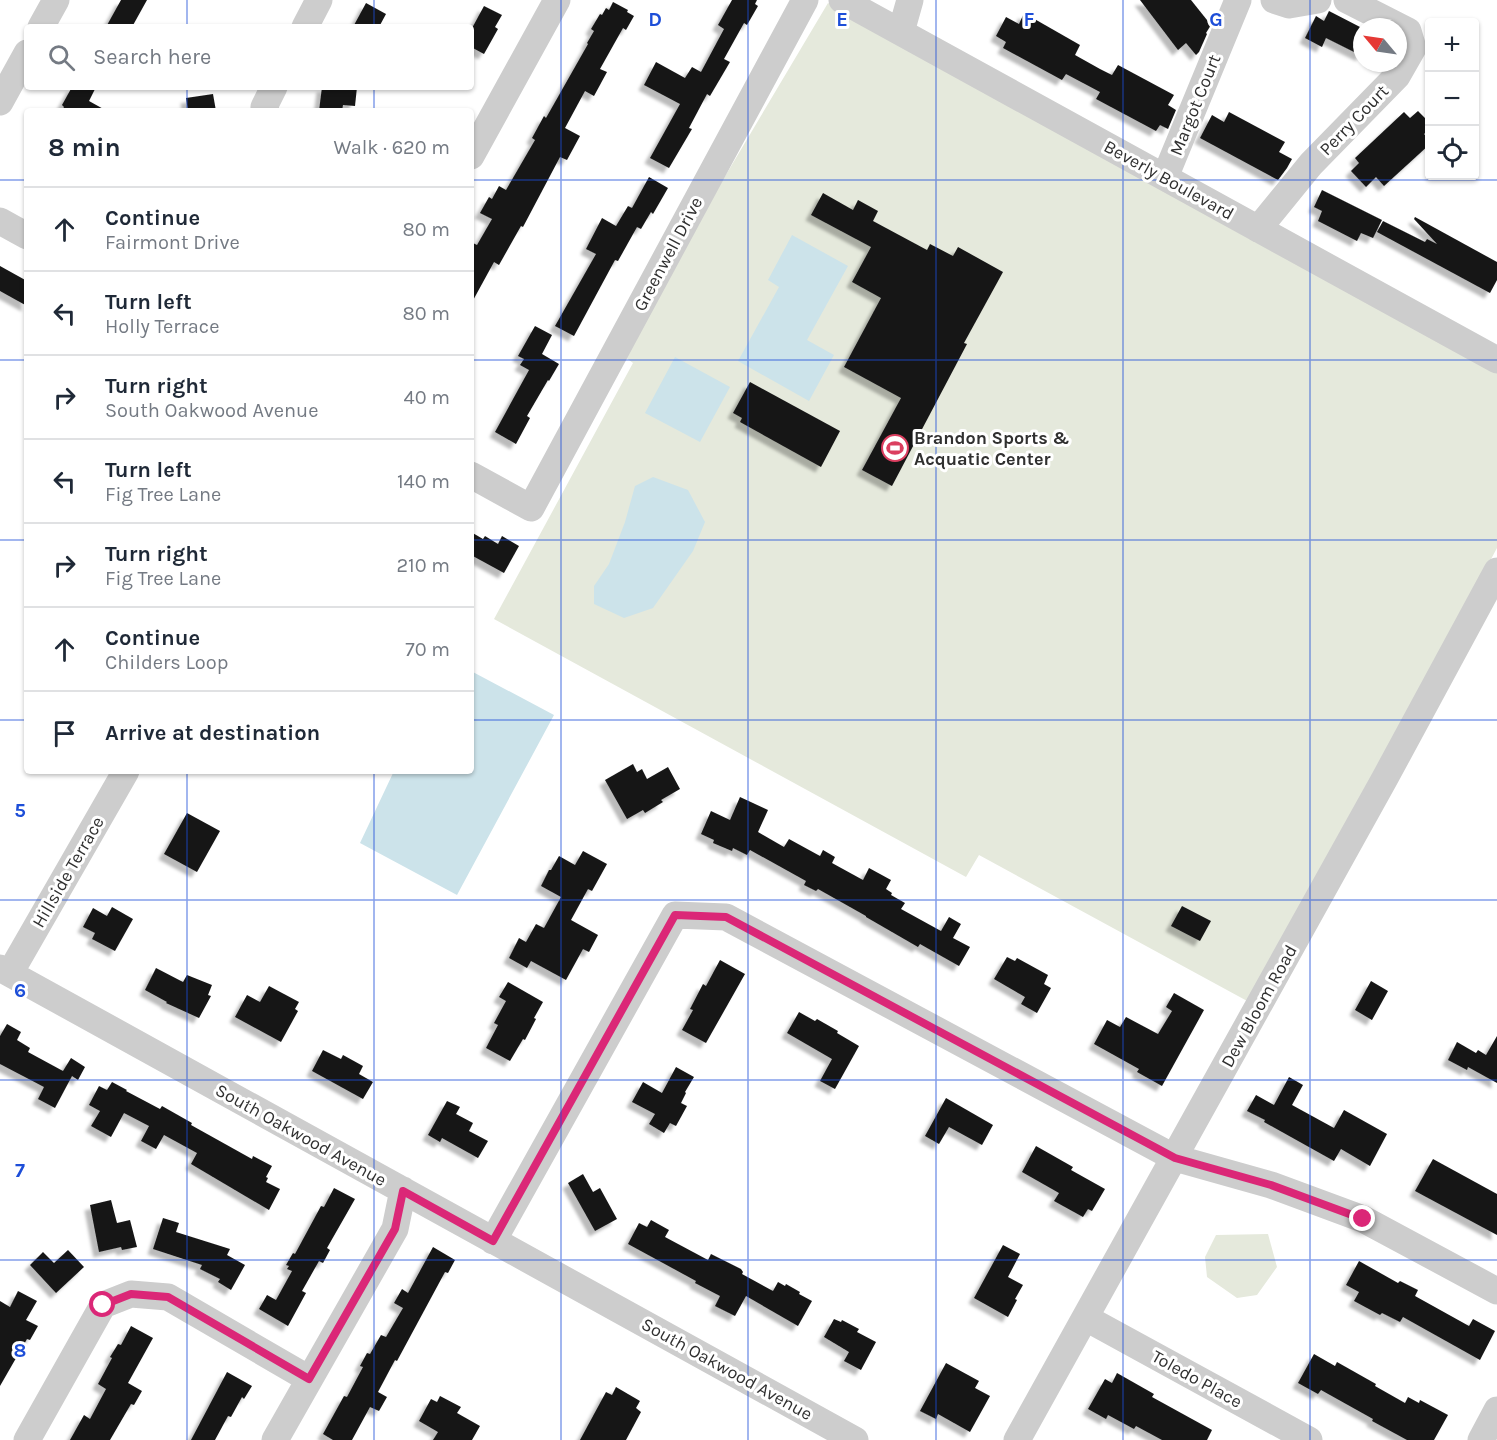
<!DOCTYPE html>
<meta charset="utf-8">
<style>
:root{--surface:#fff;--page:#f6f6f7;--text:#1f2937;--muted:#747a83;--line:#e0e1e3}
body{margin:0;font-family:Karla,sans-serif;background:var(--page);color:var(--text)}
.controls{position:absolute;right:18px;top:18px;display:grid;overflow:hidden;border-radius:6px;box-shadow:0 2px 4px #0004}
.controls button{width:54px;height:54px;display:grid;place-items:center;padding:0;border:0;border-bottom:2px solid var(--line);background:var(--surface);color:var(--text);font:30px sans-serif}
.compass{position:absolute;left:1353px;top:18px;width:54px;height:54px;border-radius:50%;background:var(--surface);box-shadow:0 2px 4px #0004;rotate:299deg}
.stop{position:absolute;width:18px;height:18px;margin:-14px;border:4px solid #db2777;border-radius:50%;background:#fff}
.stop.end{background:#db2777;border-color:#fff;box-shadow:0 2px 6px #0008}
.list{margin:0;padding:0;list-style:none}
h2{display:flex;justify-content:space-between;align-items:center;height:78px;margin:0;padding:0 24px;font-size:26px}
h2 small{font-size:20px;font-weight:400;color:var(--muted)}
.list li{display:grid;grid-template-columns:39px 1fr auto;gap:18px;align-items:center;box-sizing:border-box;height:84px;padding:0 24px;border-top:2px solid var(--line)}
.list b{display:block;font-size:22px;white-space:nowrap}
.list p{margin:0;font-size:20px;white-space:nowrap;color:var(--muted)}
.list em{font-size:20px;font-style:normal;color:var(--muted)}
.icon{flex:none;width:33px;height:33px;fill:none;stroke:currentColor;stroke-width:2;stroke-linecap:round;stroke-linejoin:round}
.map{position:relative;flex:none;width:1497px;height:1440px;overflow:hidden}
.search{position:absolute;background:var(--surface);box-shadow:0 2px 4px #0004;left:24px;top:24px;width:450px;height:66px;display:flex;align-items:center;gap:15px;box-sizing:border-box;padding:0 21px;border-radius:6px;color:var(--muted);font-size:22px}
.panel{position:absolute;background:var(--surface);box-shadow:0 2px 4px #0004;left:24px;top:108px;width:450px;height:666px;border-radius:6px}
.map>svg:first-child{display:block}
.green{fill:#e5e9dc}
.water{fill:#cce3ea}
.building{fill:#171717;filter:url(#shadow)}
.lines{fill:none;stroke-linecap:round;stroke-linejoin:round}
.minor{stroke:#cdcdcd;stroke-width:27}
.route{stroke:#db2777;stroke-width:8}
.grid{fill:none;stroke:#1d4ed8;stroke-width:1.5;stroke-opacity:0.55}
.labels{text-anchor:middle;stroke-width:6;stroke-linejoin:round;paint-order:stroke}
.street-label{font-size:18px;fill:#303030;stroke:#fff}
.poi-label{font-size:18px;font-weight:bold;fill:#303030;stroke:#fff;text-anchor:start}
.grid-label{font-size:20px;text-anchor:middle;font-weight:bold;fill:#1d4ed8;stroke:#fff;stroke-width:6;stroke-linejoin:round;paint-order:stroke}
</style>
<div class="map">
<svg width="1497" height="1440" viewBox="0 0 1497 1440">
<defs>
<filter id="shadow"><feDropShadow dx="-5.5" dy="5.5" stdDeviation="1.5" flood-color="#0004"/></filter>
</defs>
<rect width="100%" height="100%" fill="#fff"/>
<path class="green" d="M828,3L1497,371V548L1376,773L1249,1002L979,855L966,877L494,619L633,363L625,357L689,237Z
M1268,1234L1277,1267L1257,1295L1237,1298L1207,1277L1205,1257L1216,1235Z"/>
<path class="water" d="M792,235L848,266L807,340L834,355L809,401L738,361L779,287L768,280Z
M675,357L730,387L700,442L645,413Z
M653,477L688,490L705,522L693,551L653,608L624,618L594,604V586L609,564L625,522L635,486Z
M471,671L554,715L457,895L360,843L394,771H471Z"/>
<path class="building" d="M121,0H147L132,27H106Z
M732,0H757L755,4L758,6L747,25L744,23L724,59L730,62L710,96L707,94L689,128L692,129L669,168L650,158L680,104L644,85L656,62L685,78L692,67L701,72L724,29L718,25Z
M1140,0H1191L1211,25L1206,33L1207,34L1199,52L1196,55L1186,43L1178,50Z
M613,2L628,10L627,12L634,16L626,30L623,28L600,69L607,72L594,96L585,91L565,128L580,136L567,160L560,157L523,227L521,226L499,265L494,262L471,304V242L477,245L492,219L480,213L489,197L492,199L499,186L506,190L535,140L532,138L544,116L546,118L588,44L587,43L594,31L591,29L600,14L602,15L606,8L609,10Z
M366,3L386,14L379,27H353Z
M484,6L502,15L495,27L498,29L484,54L471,47V30Z
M1329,11L1362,28V56L1326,38L1322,47L1305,38L1316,16L1324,21Z
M1024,13L1080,45L1075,55L1100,69L1112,75L1118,65L1174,95L1168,105L1176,110L1168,129L1160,125L1156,131L1096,99L1100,92L1066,74L1062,80L1003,48L1006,42L996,36L1006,17L1019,24Z
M72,87H96L89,101L107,111H62L64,107L62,105Z
M322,87H357L355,106L343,105L342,111H319Z
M213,94L216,111H188L186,98Z
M1418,111L1430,123V129L1424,134L1430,140V144L1384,186L1376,177L1366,187L1351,171L1359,163L1355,158L1404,112L1410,118Z
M1229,112L1285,142L1279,152L1292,159L1287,168L1278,180L1200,138L1212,115L1224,122Z
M649,177L668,188L653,214L651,212L641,229L637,227L618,261L615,260L574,336L555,326L596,254L586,249L602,218L616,226L628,206L632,208Z
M1322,190L1382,220L1373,238L1361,233L1357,241L1318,221L1322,211L1314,207Z
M823,193L853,210L858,200L878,211L873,221L927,250L930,244L953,256L958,247L1003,272L964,343L967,344L892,486L862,470L901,398L844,367L881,298L852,282L871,247L811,215Z
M1415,217L1497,262V280L1490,293L1377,232L1383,221L1425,242L1427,239L1437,244L1414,219Z
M0,266L27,281V306L0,291Z
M535,326L552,335L542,354L559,364L549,381L548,380L527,416L530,418L516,444L495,432L529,370L520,365L524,359L518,356Z
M750,382L840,431L821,467L740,422L742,418L733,413Z
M471,532L483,539L485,536L498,544L502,536L519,546L504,573L471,555Z
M633,764L637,772L642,769L647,779L668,767L680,789L661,800L663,802L645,813L643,810L627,819L605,780Z
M740,797L768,810L758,832L784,847L789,839L820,856L823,850L835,857L832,863L863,880L869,868L891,880L886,889L892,893L891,895L905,903L901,909L941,931L949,917L961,924L953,938L970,947L959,966L920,944L918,947L866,917V916L818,889L816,891L804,885L806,881L750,850L747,855L733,848L732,851L713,843L714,840L701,834L711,811L730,820Z
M187,813L220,831L197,872L164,854Z
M583,851L607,864L592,891L588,889L571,920L598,935L589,952L583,949L566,980L531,961L527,968L509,958L519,938L526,942L536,924L544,928L561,897L541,886L549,870H551L559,856L575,865Z
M1182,906L1211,921L1200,941L1171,926Z
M112,907L133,919L115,951L92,939L95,933L83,927L93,908L107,916Z
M1007,957L1015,961L1017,958L1048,975L1044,984L1051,988L1037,1013L1021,1004L1025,997L994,979Z
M720,960L745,974L706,1043L682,1030L693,1010L690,1009L703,984L706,986Z
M156,968L183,982L187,975L212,985L208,995L211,996L199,1018L166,1003L167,1002L145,990Z
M1371,981L1388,991L1372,1020L1355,1010Z
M508,982L543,1002L534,1018L536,1019L525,1040L523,1039L510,1061L486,1048L498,1025L494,1023L506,1001L499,997Z
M269,986L299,1002L295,1009L298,1011L281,1042L235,1017L247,995L260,1002Z
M1174,993L1204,1010L1162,1086L1137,1072L1139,1069L1094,1044L1107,1020L1120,1027L1126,1017L1158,1034L1172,1011L1166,1007Z
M799,1012L815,1021L817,1019L838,1031L837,1033L859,1046L835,1089L820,1081L832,1059L787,1033Z
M7,1024L21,1032L17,1040L30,1048L28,1052L63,1071L71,1058L85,1067L78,1080L72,1076L55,1108L38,1099L44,1087L0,1064V1036Z
M1497,1036V1083L1468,1067L1467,1070L1448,1060L1457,1042L1476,1053L1478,1050L1486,1055Z
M323,1050L341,1059L343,1055L363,1066L359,1074L373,1082L363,1099L312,1071Z
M676,1067L694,1077L685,1092L686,1093L681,1103L687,1106L676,1126L670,1123L664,1133L649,1124L655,1114L632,1102L643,1082L662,1093Z
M1289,1077L1303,1085L1292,1105L1334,1128L1344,1110L1387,1134L1370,1166L1341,1149L1334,1161L1264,1122L1265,1120L1247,1111L1256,1095L1274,1105Z
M112,1082L127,1090L126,1091L160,1109L162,1106L192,1123L191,1125L252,1159L253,1156L272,1166L266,1177L268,1178L266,1182L280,1189L269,1210L191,1164L197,1153L164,1135L156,1149L141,1141L149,1126L124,1113L111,1137L91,1126L100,1111L89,1105L99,1086L107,1090Z
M946,1098L993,1125L982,1145L949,1127L939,1144L925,1136Z
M447,1101L460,1107L456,1114L473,1123L469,1131L488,1141L478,1158L442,1138L440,1142L428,1135Z
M1036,1146L1073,1167L1071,1170L1105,1189L1092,1211L1088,1209L1083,1217L1054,1201L1059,1193L1022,1172Z
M1433,1159L1497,1194V1235L1415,1191Z
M583,1174L593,1192L600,1188L617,1219L595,1231L568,1183Z
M334,1188L355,1199L327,1248L330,1250L323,1263L319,1261L302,1291L306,1293L288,1326L259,1309L267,1295L276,1300L292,1271L287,1269L289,1266L286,1265L293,1253L295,1254L321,1206L324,1207Z
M111,1200L117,1223L130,1220L137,1247L122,1250L121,1247L99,1252L90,1205Z
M163,1218L179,1223L176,1232L230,1249L227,1255L245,1265L231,1290L218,1282L220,1279L200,1269L202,1265L153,1249Z
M651,1220L669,1230L665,1237L708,1260L711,1254L741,1269L743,1272L742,1274L773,1291L778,1282L785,1286L786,1284L800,1292L799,1294L812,1301L798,1326L746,1296L735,1316L715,1306L720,1296L695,1283L696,1281L628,1244L639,1223L647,1227Z
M1003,1245L1020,1254L1008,1277L1023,1285L1015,1299L1017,1300L1008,1317L974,1298Z
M433,1247L455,1260L448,1273L445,1272L397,1361L395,1360L378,1392L387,1397L379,1411L370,1407L352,1440H333L323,1434L344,1396L347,1397L363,1367L360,1366L367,1353L370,1354L381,1335L386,1337L403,1308L394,1303L402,1289L408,1293Z
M68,1250L84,1267L56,1293L30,1265L43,1252L54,1263Z
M1359,1261L1398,1283L1400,1281L1418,1290L1415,1296L1469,1326L1473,1319L1495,1331L1480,1360L1403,1317L1400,1322L1382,1313L1380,1315L1354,1301L1359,1292L1346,1285Z
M18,1291L37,1301L26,1320L38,1326L30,1340L27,1339L0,1386V1301L10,1307Z
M834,1319L841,1322L842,1320L859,1329L857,1332L876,1342L861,1370L844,1361L849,1352L824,1337Z
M131,1326L153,1338L128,1383L142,1391L134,1405L131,1404L110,1440H70L84,1415L90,1419L106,1389L98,1384L112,1358L110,1357L118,1344L121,1345Z
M1314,1354L1335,1366L1337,1362L1376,1384L1375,1386L1405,1403L1408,1397L1419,1403L1420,1400L1448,1415L1434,1440H1407L1372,1421L1373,1419L1321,1390L1318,1394L1298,1383Z
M946,1363L979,1381L975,1388L990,1396L970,1432L938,1414L936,1419L920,1411Z
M227,1372L252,1386L244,1399L242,1397L231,1417L228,1416L215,1440H191Z
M1117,1373L1154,1394L1152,1397L1212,1430L1207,1440H1162L1136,1426L1134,1429L1108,1415L1106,1419L1088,1409L1105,1379L1112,1383Z
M616,1387L640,1401L636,1408L641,1412L626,1440H580L606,1392L612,1395Z
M440,1396L461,1407L457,1413L480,1426L472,1440H433L438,1432L419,1421L431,1399L437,1402Z"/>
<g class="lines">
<path class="minor" d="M842,0L1497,360
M1274,0L1289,5L1318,0
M41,27L56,0
M305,27L319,0
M901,32L910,0
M0,102L27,53
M266,111L264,107L274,87
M471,156L557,0
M1165,177L1238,0
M0,221L27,236
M1258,229L1311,164L1397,76L1413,48L1408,31L1347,0
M471,475L531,508L805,0
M0,968L855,1440
M10,973L126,771
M493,1241L675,915L726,917L1175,1158L1271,1185L1363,1219L1497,1291
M1086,1318L1309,1440
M27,1440L103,1305L131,1294L168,1297L309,1379
M275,1440L395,1229L403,1190
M1017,1440L1385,778L1497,571
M1481,1440L1497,1410"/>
</g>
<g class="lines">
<path class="route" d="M103,1305L131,1294L168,1297L309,1379L395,1229L403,1191L493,1241L675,915L726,917L1175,1158L1271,1185L1363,1219"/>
</g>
<path class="grid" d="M187,0V27M374,0V27M561,0V1440M748,0V1440M936,0V1440M1123,0V1440M1310,0V1440M187,87V111M374,87V111M0,180H27M471,180H1497M0,360H27M471,360H1497M0,540H27M471,540H1497M0,720H27M471,720H1497M187,771V1440M374,771V1440M0,900H1497M0,1080H1497M0,1260H1497"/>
<defs>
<symbol id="stadium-ring" viewBox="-11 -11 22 22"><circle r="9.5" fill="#fff" stroke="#db3e5f" stroke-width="1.5"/><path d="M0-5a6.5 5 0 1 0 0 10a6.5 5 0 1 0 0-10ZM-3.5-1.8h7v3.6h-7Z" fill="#db3e5f"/></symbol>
</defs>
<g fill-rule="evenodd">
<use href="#stadium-ring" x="880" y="433" width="30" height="30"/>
</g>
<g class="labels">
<g class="street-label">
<text transform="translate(1195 105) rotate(-68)" y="6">Margot Court</text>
<text transform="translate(1354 120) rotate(-46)" y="6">Perry Court</text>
<text transform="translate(1169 180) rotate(29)" y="6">Beverly Boulevard</text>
<text transform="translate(668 254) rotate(-62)" y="6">Greenwell Drive</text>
<text transform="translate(68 872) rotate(-60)" y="6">Hillside Terrace</text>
<text transform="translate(1259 1006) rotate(-61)" y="6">Dew Bloom Road</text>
<text transform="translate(301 1135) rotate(29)" y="6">South Oakwood Avenue</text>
<text transform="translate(727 1369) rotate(29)" y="6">South Oakwood Avenue</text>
<text transform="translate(1197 1379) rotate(29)" y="6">Toledo Place</text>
</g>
<g class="poi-label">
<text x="914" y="444">Brandon Sports &amp;<tspan x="914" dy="21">Acquatic Center</tspan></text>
</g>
</g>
<g class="grid-label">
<text x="655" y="26">D</text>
<text x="842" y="26">E</text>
<text x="1029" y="26">F</text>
<text x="1216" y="26">G</text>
<text x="20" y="817">5</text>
<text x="20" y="997">6</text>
<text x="20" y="1177">7</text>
<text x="20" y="1357">8</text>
</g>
</svg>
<div class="controls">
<button>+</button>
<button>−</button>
<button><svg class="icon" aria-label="locate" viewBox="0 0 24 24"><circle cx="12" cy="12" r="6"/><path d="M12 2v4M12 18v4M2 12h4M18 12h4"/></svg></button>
</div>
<svg class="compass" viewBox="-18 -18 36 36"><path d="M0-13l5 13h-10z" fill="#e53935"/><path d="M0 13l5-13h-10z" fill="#747a83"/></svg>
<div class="stop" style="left:103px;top:1305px"></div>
<div class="stop end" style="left:1363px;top:1219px"></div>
<div class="search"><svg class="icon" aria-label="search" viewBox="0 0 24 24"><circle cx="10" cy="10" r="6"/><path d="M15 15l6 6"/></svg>Search here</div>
<section class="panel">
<h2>8 min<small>Walk · 620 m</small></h2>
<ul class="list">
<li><svg class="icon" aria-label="ahead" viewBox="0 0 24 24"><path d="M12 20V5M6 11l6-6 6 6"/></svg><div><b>Continue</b><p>Fairmont Drive</p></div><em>80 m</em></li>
<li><svg class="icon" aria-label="left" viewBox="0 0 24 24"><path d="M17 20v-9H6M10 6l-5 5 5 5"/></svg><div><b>Turn left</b><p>Holly Terrace</p></div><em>80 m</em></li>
<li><svg class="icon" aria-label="right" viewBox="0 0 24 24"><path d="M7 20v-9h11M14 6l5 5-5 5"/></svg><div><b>Turn right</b><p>South Oakwood Avenue</p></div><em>40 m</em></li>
<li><svg class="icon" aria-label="left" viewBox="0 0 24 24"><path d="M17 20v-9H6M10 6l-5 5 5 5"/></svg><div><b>Turn left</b><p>Fig Tree Lane</p></div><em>140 m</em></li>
<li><svg class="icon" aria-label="right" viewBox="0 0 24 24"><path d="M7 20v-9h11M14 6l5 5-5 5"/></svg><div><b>Turn right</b><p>Fig Tree Lane</p></div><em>210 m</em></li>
<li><svg class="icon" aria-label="ahead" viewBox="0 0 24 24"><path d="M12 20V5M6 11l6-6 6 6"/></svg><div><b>Continue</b><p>Childers Loop</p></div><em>70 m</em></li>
<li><svg class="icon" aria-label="arrive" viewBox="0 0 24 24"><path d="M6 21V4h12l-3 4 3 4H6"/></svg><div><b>Arrive at destination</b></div></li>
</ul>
</section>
</div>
